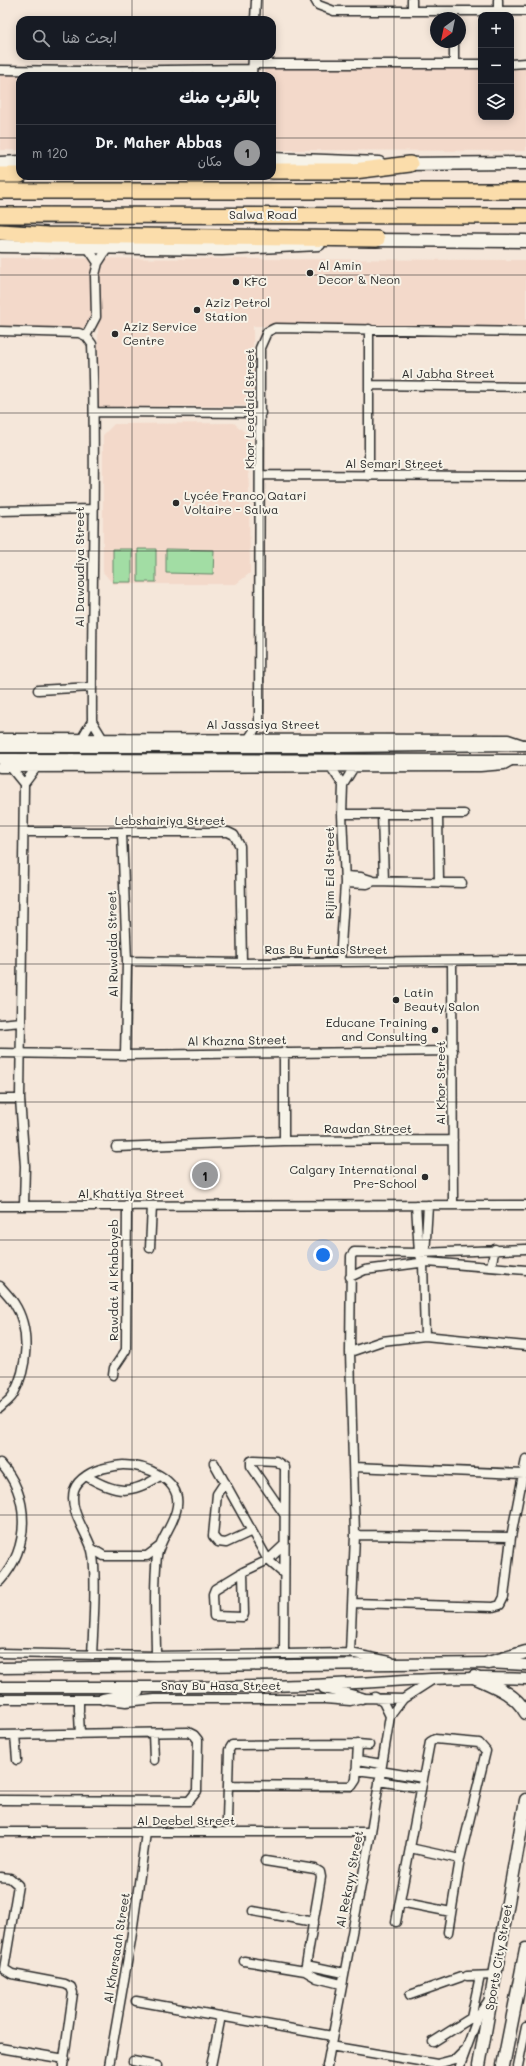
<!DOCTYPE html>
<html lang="ar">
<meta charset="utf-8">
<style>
:root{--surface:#171b24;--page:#20242c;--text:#f1f3f6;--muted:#9ea1a6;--line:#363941;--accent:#98999b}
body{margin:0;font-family:Mali,"Playpen Sans Arabic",sans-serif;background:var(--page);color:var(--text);direction:rtl}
.controls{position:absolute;right:12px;top:12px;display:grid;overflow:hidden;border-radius:8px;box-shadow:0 2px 10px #0003}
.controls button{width:36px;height:36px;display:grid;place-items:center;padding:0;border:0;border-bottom:1px solid var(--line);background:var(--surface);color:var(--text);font:20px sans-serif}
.compass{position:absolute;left:430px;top:12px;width:36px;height:36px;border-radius:50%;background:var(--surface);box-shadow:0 2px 10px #0003;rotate:213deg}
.you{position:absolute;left:323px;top:1255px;width:14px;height:14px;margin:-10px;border:3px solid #fff;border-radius:50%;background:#1a73e8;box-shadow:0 0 0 6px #1a73e833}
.badge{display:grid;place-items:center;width:26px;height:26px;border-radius:50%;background:var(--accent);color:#111;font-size:13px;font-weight:700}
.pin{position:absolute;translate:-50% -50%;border:2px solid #fff;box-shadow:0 1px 4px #0006}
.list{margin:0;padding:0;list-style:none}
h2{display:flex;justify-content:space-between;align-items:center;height:52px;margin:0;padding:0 16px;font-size:17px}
h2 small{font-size:13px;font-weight:400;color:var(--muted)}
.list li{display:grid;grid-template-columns:26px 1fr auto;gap:12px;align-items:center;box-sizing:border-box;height:56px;padding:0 16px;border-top:1px solid var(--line)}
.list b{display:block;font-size:15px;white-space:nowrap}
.list p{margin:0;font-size:13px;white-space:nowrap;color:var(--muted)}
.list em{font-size:13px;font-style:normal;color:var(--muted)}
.icon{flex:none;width:22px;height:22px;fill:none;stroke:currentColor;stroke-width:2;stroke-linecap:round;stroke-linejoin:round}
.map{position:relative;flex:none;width:526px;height:2066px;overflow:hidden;direction:ltr}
.search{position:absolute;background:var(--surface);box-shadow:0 2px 10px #0003;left:16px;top:16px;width:260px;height:44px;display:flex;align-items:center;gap:10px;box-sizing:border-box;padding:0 14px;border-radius:12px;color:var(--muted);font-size:15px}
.panel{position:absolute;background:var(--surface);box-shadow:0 2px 10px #0003;left:16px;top:72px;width:260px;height:108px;border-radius:12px;direction:rtl}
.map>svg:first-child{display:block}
.built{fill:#f3d9ca}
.grass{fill:#a2dda4;stroke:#668468}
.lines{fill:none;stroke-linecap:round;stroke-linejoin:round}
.minor-casing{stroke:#2b2b2b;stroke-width:11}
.tertiary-casing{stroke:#2b2b2b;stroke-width:13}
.secondary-casing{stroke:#2b2b2b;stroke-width:15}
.motorway-casing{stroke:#2b2b2b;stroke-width:18}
.minor{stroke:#f7f3e8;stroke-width:8}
.tertiary{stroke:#f7f3e8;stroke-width:10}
.secondary{stroke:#f7f3e8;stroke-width:12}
.motorway{stroke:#fbddab;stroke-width:15}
.grid{fill:none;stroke:#2b2b2b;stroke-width:1;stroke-opacity:0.55}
.poi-dot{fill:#2b2b2b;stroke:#f7f3e8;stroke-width:1.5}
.labels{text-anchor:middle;stroke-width:4;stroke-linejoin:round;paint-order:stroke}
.street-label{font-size:12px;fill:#2b2b2b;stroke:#f7f3e8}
.poi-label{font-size:12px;fill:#2b2b2b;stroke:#f7f3e8;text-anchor:start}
</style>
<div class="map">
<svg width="526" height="2066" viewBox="0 0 526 2066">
<rect width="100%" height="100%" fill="#f5e7da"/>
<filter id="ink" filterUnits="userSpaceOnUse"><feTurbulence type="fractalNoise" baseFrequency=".025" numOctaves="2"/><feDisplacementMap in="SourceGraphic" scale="8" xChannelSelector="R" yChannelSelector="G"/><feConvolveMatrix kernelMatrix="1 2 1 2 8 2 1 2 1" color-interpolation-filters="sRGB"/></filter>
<g filter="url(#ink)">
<path class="built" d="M481,68V117H511V68H526V151L272,150V76H20V150H0V74L264,76V69Z
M0,258L526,260V327L253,326L254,406L98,407V328H0Z
M234,423L248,435L250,573L236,584H113L103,572V435L114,424Z"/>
<path class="grass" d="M113,549H132V582H113Z
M138,549H156V582H138Z
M166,549L214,550L213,574L166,573Z"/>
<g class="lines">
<defs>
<path id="minor" d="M315,0L318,5L334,11H526
M412,0V10
M498,0V10
M255,20L256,0
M454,42V64
M253,64H481
M511,64L526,63
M0,70L81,71L252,69
M252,76L253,56
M88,248L98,263
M369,329V476
M0,331L79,333L86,336L92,344C97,470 91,596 92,721L103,739
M86,336L96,317L95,275L98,263L107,249
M369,385L526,387
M94,412L261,413
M261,475L526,476
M0,511L92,509
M38,690L92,687
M0,738L508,739L523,744
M82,738L92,721
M249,738L259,723L260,348L267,332L275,328L526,332
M330,766L343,785
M0,768L480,767L504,765L513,760
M11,768L24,784
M342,814H464
M438,814L439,882
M382,815L384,881
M24,832H228L234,835L240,846L242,963
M122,833L127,961L125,1055
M345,876L361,877L374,881
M345,883L367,884L374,881L462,883
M127,961L242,963L526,960
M452,961L453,1205
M340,962L345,883L342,814L343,785L354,767
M0,1024L21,1022
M0,1053L125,1055L453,1051
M0,1099H20
M284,1141V1052
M116,1147L284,1141L453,1140
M24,1205L25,1166L20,1099L24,784L36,768
M416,1205L419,1253L423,1263L425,1336
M0,1206L526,1205
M150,1248L152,1206
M425,1256L428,1205
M491,1266L495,1249
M350,1277L365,1270L427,1262L526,1270
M0,1286C4,1291 10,1297 14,1303C31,1329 28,1368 13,1395C10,1400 4,1404 0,1408
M350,1352L382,1341L425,1336L526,1346
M113,1375L114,1368L126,1350L127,1205
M0,1463C31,1496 30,1548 0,1581
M214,1463L268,1560L283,1573
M354,1467L524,1474
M86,1476C116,1494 131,1495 160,1476
M225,1482L217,1494L213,1536L218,1542L226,1543L252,1531
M355,1535L511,1537
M91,1548L104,1556H147L159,1547
M243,1572L244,1614L243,1617L214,1616L213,1594L215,1589L243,1572L268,1560L284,1545
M353,1603L493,1607L500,1605L504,1597L511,1537L526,1459
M0,1653L156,1656L350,1653L390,1661
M284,1653L285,1467L276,1461L254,1460L251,1461V1466L284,1514
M350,1653L355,1535L350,1352L351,1256L354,1252L419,1253L526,1249
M92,1655C93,1631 98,1567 91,1547C84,1528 69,1510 74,1490C78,1478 94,1470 105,1468C111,1467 118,1465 123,1465C145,1465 181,1479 177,1506C175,1524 160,1538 157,1556C153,1588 156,1623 156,1656
M375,1697L383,1702L390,1716
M0,1699H103L126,1702L155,1699H325L350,1701L362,1698L403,1699L434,1679
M79,1699V1711
M79,1715L80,1734
M153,1733L154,1760
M0,1735L188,1732L194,1735L198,1740L197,1791L189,1801L0,1800
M15,1735L17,1760
M358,1744L369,1745
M357,1760L382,1764
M356,1770L380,1773
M380,1771L423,1778
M379,1781L421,1788
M227,1820L229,1750L232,1745L358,1744L356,1780L352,1786L228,1785
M0,1832H371
M0,1877L10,1878L18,1885L4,1969L12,1974L65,1984L71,1987L73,1993L63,2066
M400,1902L451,1912
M253,1911L314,1922
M396,1922L430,1742L435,1739L479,1743L486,1751L460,1859L410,1848
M448,1932L460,1859
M244,1961L305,1971L321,1877L320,1872L315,1869L265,1861
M306,1965L344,1973
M305,1971L317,1978L341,1984
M467,1976L496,1975
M410,1995L461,1977
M136,2001L332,2036
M433,2042L471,2018L480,1976
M330,2046L437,2064L456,2059L464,2051
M0,2048L65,2059
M133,2061L157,2066
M109,2066L131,1940L146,1833
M211,2066L221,2016
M327,2066L371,1832L390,1716L403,1699
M460,2066L479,2014L489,2000
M518,2066L526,2027"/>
<path id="tertiary" d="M0,747H342L526,745
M0,759L526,760
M0,1668L488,1663L526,1665
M0,1687C102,1687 204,1688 305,1685C379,1683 452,1675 526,1679
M324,1688L362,1698
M103,1699L138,1692"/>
<path id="secondary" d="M272,159L379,163
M0,163L20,162
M401,164L526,163
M369,240L526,241
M0,246L222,249L319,244
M488,1663L526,1652
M474,1677C494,1686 515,1693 526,1713
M479,2066L526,1800
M503,2066L526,1949"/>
<path id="motorway" d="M272,171H354L410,164
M0,175H20
M0,191H526
M0,215L526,216
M0,232L47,235L377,239"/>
</defs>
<use href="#minor" class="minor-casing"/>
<use href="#tertiary" class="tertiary-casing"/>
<use href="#secondary" class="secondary-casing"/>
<use href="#motorway" class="motorway-casing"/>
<use href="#minor" class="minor"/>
<use href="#tertiary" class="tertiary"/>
<use href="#secondary" class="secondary"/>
<use href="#motorway" class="motorway"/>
</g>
</g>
<path class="grid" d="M132,0V20M263,0V20M394,0V2066M132,56V76M263,56V76M0,138H20M272,138H526M132,176V2066M263,176V2066M0,275H526M0,413H526M0,551H526M0,689H526M0,826H526M0,964H526M0,1102H526M0,1240H526M0,1377H526M0,1515H526M0,1653H526M0,1791H526M0,1928H526"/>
<g class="poi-dot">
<circle cx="310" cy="273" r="4"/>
<circle cx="236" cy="282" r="4"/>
<circle cx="197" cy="310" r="4"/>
<circle cx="115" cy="334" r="4"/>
<circle cx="176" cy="503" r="4"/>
<circle cx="396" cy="1000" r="4"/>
<circle cx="435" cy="1030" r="4"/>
<circle cx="425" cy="1177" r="4"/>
</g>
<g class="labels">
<g class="street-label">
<text x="263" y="219">Salwa Road</text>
<text x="448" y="378">Al Jabha Street</text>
<text transform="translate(250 409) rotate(-90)" y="4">Khor Leadaid Street</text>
<text x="394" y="468">Al Semari Street</text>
<text transform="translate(80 567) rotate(-90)" y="4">Al Dawoudiya Street</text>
<text x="263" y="729">Al Jassasiya Street</text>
<text x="170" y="825">Lebshairiya Street</text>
<text transform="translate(330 873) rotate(-90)" y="4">Rijim Eid Street</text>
<text transform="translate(113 944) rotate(-91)" y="4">Al Ruwaida Street</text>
<text x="326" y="954">Ras Bu Funtas Street</text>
<text transform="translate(237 1041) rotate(-1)" y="4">Al Khazna Street</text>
<text transform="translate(441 1083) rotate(-90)" y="4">Al Khor Street</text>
<text x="368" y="1133">Rawdan Street</text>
<text x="131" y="1198">Al Khattiya Street</text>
<text transform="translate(114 1280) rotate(-90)" y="4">Rawdat Al Khabayeb</text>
<text x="221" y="1690">Snay Bu Hasa Street</text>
<text x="186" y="1825">Al Deebel Street</text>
<text transform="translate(350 1879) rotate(-79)" y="4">Al Rekayy Street</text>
<text transform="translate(117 1948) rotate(-81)" y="4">Al Kharsaah Street</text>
<text transform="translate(499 1957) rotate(-80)" y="4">Sports City Street</text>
</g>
<g class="poi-label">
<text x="318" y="270">Al Amin<tspan x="318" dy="14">Decor &amp; Neon</tspan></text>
<text x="244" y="286">KFC</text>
<text x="205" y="307">Aziz Petrol<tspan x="205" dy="14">Station</tspan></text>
<text x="123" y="331">Aziz Service<tspan x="123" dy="14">Centre</tspan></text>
<text x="184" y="500">Lycée Franco Qatari<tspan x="184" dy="14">Voltaire - Salwa</tspan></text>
<text x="404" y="997">Latin<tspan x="404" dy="14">Beauty Salon</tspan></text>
<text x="427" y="1027" text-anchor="end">Educane Training<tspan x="427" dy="14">and Consulting</tspan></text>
<text x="417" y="1174" text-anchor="end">Calgary International<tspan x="417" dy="14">Pre-School</tspan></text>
</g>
</g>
</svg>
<div class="controls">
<button>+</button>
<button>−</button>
<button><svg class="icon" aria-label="layers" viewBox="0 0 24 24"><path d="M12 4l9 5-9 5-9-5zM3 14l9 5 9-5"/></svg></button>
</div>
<svg class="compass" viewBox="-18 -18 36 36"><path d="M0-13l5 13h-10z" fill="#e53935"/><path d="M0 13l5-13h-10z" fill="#9ea1a6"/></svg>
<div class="you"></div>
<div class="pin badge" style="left:205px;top:1175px">1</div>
<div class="search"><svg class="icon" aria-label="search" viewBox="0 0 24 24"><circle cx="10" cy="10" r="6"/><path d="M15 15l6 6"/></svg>ابحث هنا</div>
<section class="panel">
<h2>بالقرب منك<small></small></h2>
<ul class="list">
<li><span class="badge">1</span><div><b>Dr. Maher Abbas</b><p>مكان</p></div><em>120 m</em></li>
</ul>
</section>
</div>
